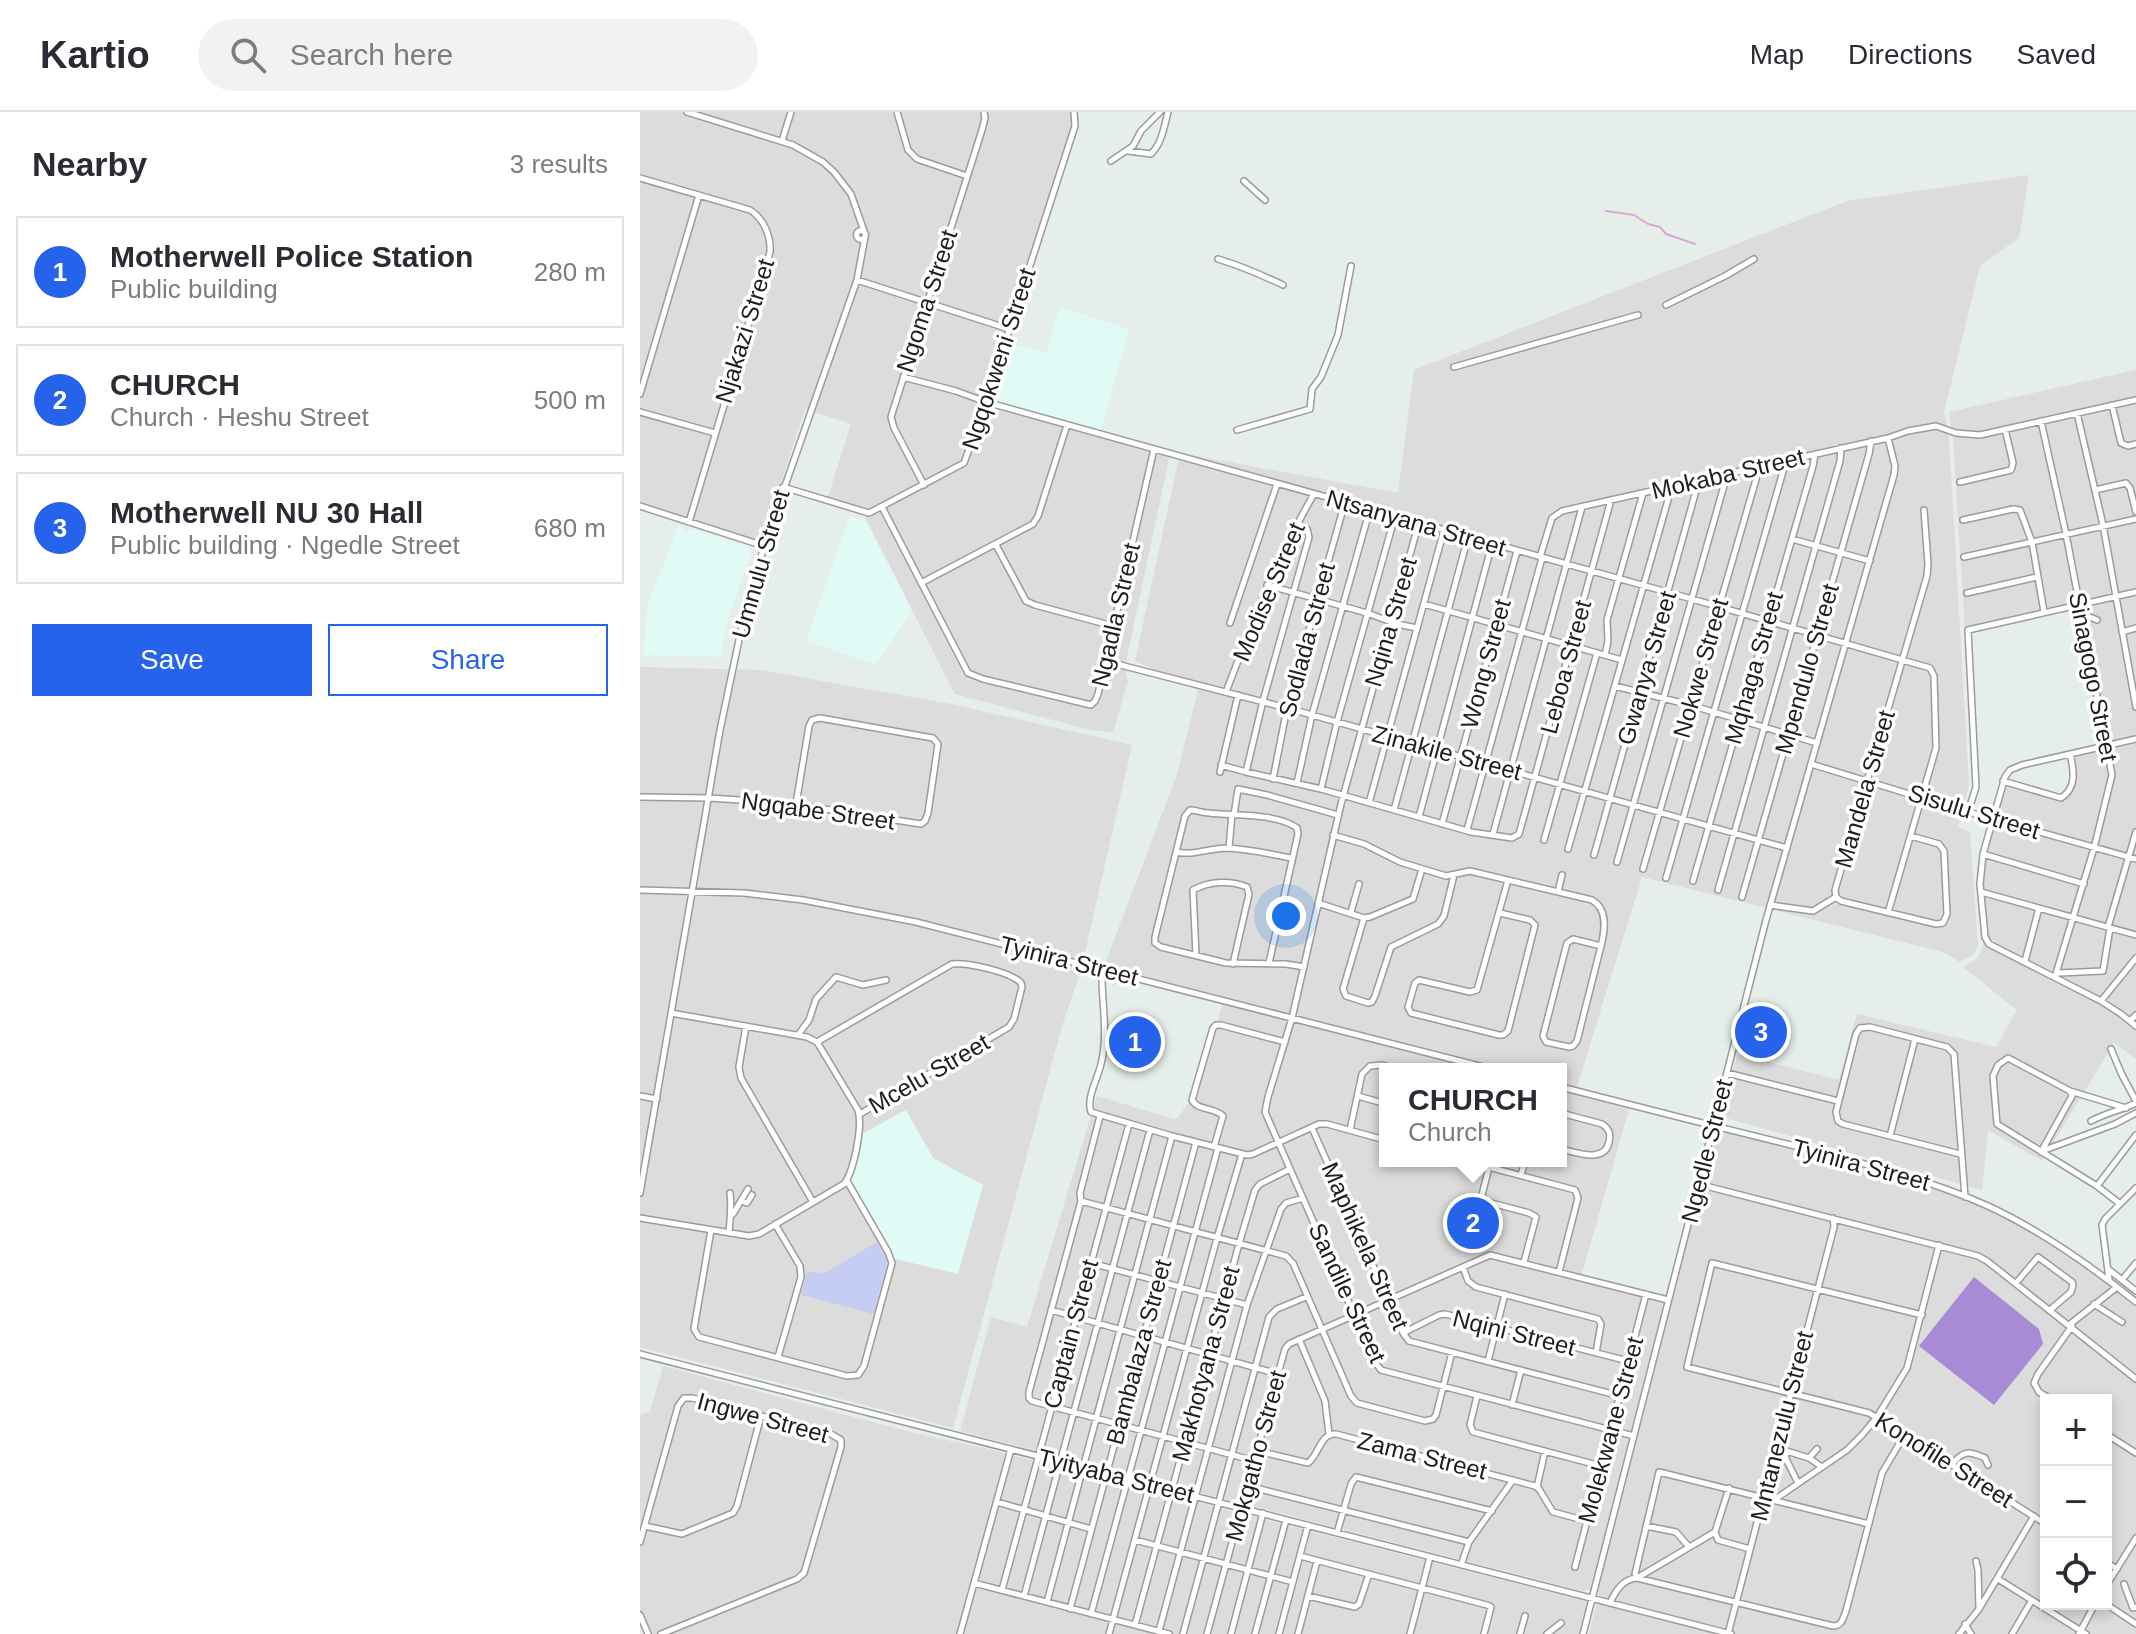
<!DOCTYPE html>
<meta charset="utf-8">
<style>
:root{--surface:#fff;--page:#f2f2f3;--text:#2b2b33;--muted:#7c7c81;--line:#e1e1e2;--accent:#2563eb}
body{margin:0;font-family:Helvetica,sans-serif;background:var(--page);color:var(--text)}
.controls{position:absolute;right:24px;bottom:24px;display:grid;overflow:hidden;border-radius:0px;box-shadow:0 4px 12px #0003}
.controls button{width:72px;height:72px;display:grid;place-items:center;padding:0;border:0;border-bottom:2px solid var(--line);background:var(--surface);color:var(--text);font:40px sans-serif}
.you{position:absolute;left:646px;top:804px;width:28px;height:28px;margin:-20px;border:6px solid #fff;border-radius:50%;background:#1a73e8;box-shadow:0 0 0 12px #1a73e833}
.badge{display:grid;place-items:center;width:52px;height:52px;border-radius:50%;background:var(--accent);color:#fff;font-size:26px;font-weight:700}
.pin{position:absolute;translate:-50% -50%;border:4px solid #fff;box-shadow:0 2px 8px #0006}
.popup{position:absolute;left:739px;top:951px;width:188px;height:104px;box-sizing:border-box;display:grid;place-content:center;border-radius:0px;background:var(--surface);filter:drop-shadow(0 2px 6px #0005);font-size:26px;white-space:nowrap;color:var(--muted)}
.popup b{font-size:30px;color:var(--text)}
.popup::after{content:'';position:absolute;left:50%;top:100%;margin-left:-16px;border:16px solid transparent;border-top-color:var(--surface)}
.list{margin:0;padding:0;list-style:none}
h2{display:flex;justify-content:space-between;align-items:center;height:104px;margin:0;padding:0 32px;font-size:34px}
h2 small{font-size:26px;font-weight:400;color:var(--muted)}
.list li{display:grid;grid-template-columns:52px 1fr auto;gap:24px;align-items:center;box-sizing:border-box;height:112px;margin:0 16px 16px;padding:0 16px;border:2px solid var(--line);border-radius:0px}
.list b{display:block;font-size:30px;white-space:nowrap}
.list p{margin:0;font-size:26px;white-space:nowrap;color:var(--muted)}
.list em{font-size:26px;font-style:normal;color:var(--muted)}
.actions{display:flex;gap:16px;padding:24px 32px}
.actions a{flex:1;padding:18px 0;border:2px solid var(--accent);border-radius:0px;text-align:center;font-size:28px;color:var(--accent)}
.actions .main{background:var(--accent);color:#fff}
.icon{flex:none;width:44px;height:44px;fill:none;stroke:currentColor;stroke-width:2;stroke-linecap:round;stroke-linejoin:round}
.map{position:relative;flex:none;width:1496px;height:1522px;overflow:hidden}
header{display:flex;align-items:center;gap:48px;box-sizing:border-box;height:112px;padding:0 40px;background:var(--surface);border-bottom:2px solid var(--line)}
header strong{font-size:38px}
nav{display:flex;gap:44px;margin-inline-start:auto;font-size:28px}
.search{width:560px;height:72px;background:var(--page);display:flex;align-items:center;gap:20px;box-sizing:border-box;padding:0 28px;border-radius:44px;color:var(--muted);font-size:30px}
main{display:flex}
aside{flex:1;background:var(--surface)}
.map>svg:first-child{display:block}
.residential{fill:#dbdcdb;fill-rule:evenodd}
.education{fill:#e0fbf5}
.park{fill:#c6cdf3}
.pitch{fill:#a78bd4}
.lines{fill:none;stroke-linecap:round;stroke-linejoin:round}
.stream{stroke:#d6aad6;stroke-width:2}
.minor-casing{stroke:#9b9b9b;stroke-width:8}
.minor{stroke:#fff;stroke-width:5}
.labels{text-anchor:middle;stroke-width:7;stroke-linejoin:round;paint-order:stroke}
.street-label{font-size:24px;fill:#1e1e1e;stroke:#fff}
</style>
<header>
<strong>Kartio</strong>
<div class="search"><svg class="icon" aria-label="search" viewBox="0 0 24 24"><circle cx="10" cy="10" r="6"/><path d="M15 15l6 6"/></svg>Search here</div>
<nav><a>Map</a><a>Directions</a><a>Saved</a></nav>
</header>
<main>
<aside>
<h2>Nearby<small>3 results</small></h2>
<ul class="list">
<li><span class="badge">1</span><div><b>Motherwell Police Station</b><p>Public building</p></div><em>280 m</em></li>
<li><span class="badge">2</span><div><b>CHURCH</b><p>Church · Heshu Street</p></div><em>500 m</em></li>
<li><span class="badge">3</span><div><b>Motherwell NU 30 Hall</b><p>Public building · Ngedle Street</p></div><em>680 m</em></li>
</ul>
<div class="actions"><a class="main">Save</a><a>Share</a></div>
</aside>
<div class="map">
<svg width="1496" height="1522" viewBox="0 0 1496 1522">
<rect width="100%" height="100%" fill="#e5eee9"/>
<path class="residential" d="M0,0H433L436,9L346,290L530,342L485,554L488,570L473,620L451,618L315,582L220,396L188,385L211,312L165,297L124,423L113,428L0,391Z
M1389,63L1379,126L1340,154L1304,300L1309,327L1329,673L1318,715L1330,720L1338,834L1333,843L1320,850L1303,840L1002,765L935,981L989,997L941,1165L1025,1187L951,1477L943,1479L320,1319L351,1205L387,1215L457,984L534,1007L537,1006L549,991L578,909L584,885L464,854L537,663L558,578L495,549L540,341L758,381L774,258L1207,89ZM745,957H921V1049H745Z
M1496,258V947L1474,931L1402,1049L1348,1018L1342,1078L1082,1005L1097,942L1199,968L1217,902L1356,935L1377,898L1323,855L1336,848L1343,836L1340,759L1363,669L1422,686L1432,676L1430,642L1465,634L1438,493L1325,519L1313,328L1309,300Z
M0,555L120,558L311,592L492,633L441,858L422,914L313,1316L0,1235Z
M1076,1019L1267,1067L1325,1087L1387,1118L1415,1133L1452,1159L1496,1195V1522H949L958,1486L960,1465ZM1406,1288H1466V1492H1406Z
M23,1254L274,1321L348,1337L948,1490L939,1522H8L0,1503V1303L10,1300Z"/>
<path class="education" d="M420,195L489,217L461,318L353,288L372,232L406,241Z
M210,404L227,410L272,498L236,553L166,529Z
M39,412L42,414V418L47,420L49,416L111,436V444L89,503L80,545L3,543L8,492Z
M266,998L293,1046L343,1073L318,1162L251,1146L207,1069L218,1024Z"/>
<path class="park" d="M237,1130L247,1148V1153L234,1202L161,1183L167,1160L185,1161Z"/>
<path class="pitch" d="M1334,1165L1399,1217L1403,1232L1354,1293L1279,1234Z"/>
<g class="lines">
<path class="stream" d="M966,99L994,103L1008,112L1020,115L1026,122L1055,132"/>
<defs>
<path id="minor" d="M47,0L153,33L183,50L194,60L211,82L224,119
M257,0L268,38L277,47L327,64
M142,29L151,0
M488,39L511,42C522,31 524,15 528,0
M471,49L493,34L501,19L520,0
M0,66L110,98C124,107 131,124 130,140L49,410
M604,69L625,88
M216.5 123a4.5 4.5 0 1 1 9 0a4.5 4.5 0 1 1-9 0Z
M578,147C601,154 622,163 643,173
M217,168L369,217
M1026,193L1085,164L1114,147
M814,255L998,203
M263,265L316,279L346,290L1052,487L1290,556L1294,564L1296,636L1248,801
M0,282L59,83
M1472,293L1481,331L1488,334L1496,332
M0,300L75,321
M1437,301L1463,413L1496,595
M1401,309L1426,422L1472,663L1454,736L1415,865
M597,318L670,297L672,277L681,265L698,223L711,154
M1320,370L1371,358L1373,351L1365,317
M284,373L254,316L251,305L342,18L345,6L344,0
M143,375L229,401L324,351L346,290L435,14L434,0
M1455,378L1486,371L1490,376L1496,400
M0,394L124,434
M242,395L328,561L343,567L451,593L455,589L458,582L514,337
M1323,408L1373,397L1380,398L1392,430L1404,500
M779,410L701,692L652,906L628,985L625,1000L735,1250L741,1258L994,1324
M1152,427L1230,449
M356,433L386,489L395,493L473,514
M900,445L912,406L922,399L1248,326L1268,319L1296,314L1316,321L1340,323L1496,288
M1324,445L1496,407
M281,471L393,412L398,404L427,313
M627,473L727,501L757,512L777,516
M1327,481L1397,465
M784,492L982,548
M1440,501L1457,508
M590,511L637,372
M1482,520L1496,516
M965,543L968,529L967,508L1003,381
M465,549L647,596L1147,736
M975,574L1050,593L1177,631
M586,580C612,512 637,445 674,382
M1496,627L1382,653L1370,658L1365,665L1343,742L1340,772L1345,825L1349,832L1461,889L1481,902L1496,914
M1171,652L1328,700L1496,747
M581,653L606,660L681,677L831,720L872,726L879,722L971,388
M580,660L598,583
M606,660L623,589L669,425L667,417L657,411
M633,667L647,596L705,390
M1363,669L1421,686C1437,676 1434,658 1430,642
M657,671L672,603L730,397
M681,677L697,610L755,404
M0,685L69,686L146,691L281,712L285,709L288,701L298,632L293,626L287,625L180,606L172,608L169,614L156,692
M729,691L804,418
M754,698L828,425
M1328,700L1336,675L1328,518L1496,480
M594,703L598,677L627,683L698,703
M779,705L852,432
M802,712L877,439
M827,718L902,446
M853,722L942,395
M693,723L724,732L760,750L806,764L830,759L952,788C968,797 965,818 961,834L937,929L933,934L929,935L906,930L903,924L927,831L933,827L961,834
M1271,724L1299,732L1304,739L1307,802L1303,811L1296,812L1201,789L1196,785L1195,778L1287,464L1288,452L1284,398
M904,728L957,541
M589,736L592,702
M928,737L1032,374
M536,740C554,744 569,736 587,736C609,737 630,742 651,746
M1343,742L1444,772
M954,743L1059,368
M977,750L1087,363
M1003,757L1117,364V355
M1026,766L1146,349
M1053,769L1173,354L1175,342
M0,778L104,781L163,788L276,810L851,957
M1078,778L1200,349L1201,336
M918,780L922,763
M1341,780L1496,823
M1102,785L1229,342L1231,329
M678,791L724,806
M1130,793L1173,799L1196,785
M711,800L719,772
M860,801L890,808L895,813L868,919L863,923H859L771,901L768,895L775,871L779,868L830,880L837,878L868,768
M724,806L703,877L706,884L728,891L732,890L735,884L751,835L798,812L804,804L814,763
M724,806L730,805L773,787L782,757
M1468,815L1496,720
M556,843L553,778C569,769 591,768 607,775L609,782L593,852
M1385,849L1399,796
M629,851L658,722L657,716C638,701 592,704 569,701C562,701 556,698 550,698L545,704L515,825V831L521,835L586,851L646,852L664,855
M462,858C461,888 469,922 461,952C458,966 446,986 451,1000L532,1024L607,1043L613,1042L679,1012H687L745,1028
M1419,861L1463,859L1470,816
M1461,889L1496,846
M1490,909L1496,903
M106,914L99,955L101,966L173,1090
M158,923L169,908L176,887L196,865L223,873L246,868
M177,930L312,852C327,850 371,860 381,871L382,875L374,907L369,915L220,1002
M1471,937L1482,963L1496,989
M1087,961L1198,989
M921,975C998,995 1074,1014 1151,1033C1218,1050 1285,1066 1348,1094C1402,1119 1450,1153 1496,1190
M1430,979L1486,996
M0,984L17,987
M718,984L739,990L745,988
M921,1001L962,1012C969,1017 971,1021 969,1030C965,1052 935,1040 921,1037
M460,1004L440,1081L441,1089L389,1280V1286L392,1289L615,1349
M1451,1009C1466,1001 1481,998 1496,991
M672,1016L763,1221L769,1229L980,1284
M710,1018L722,962L730,954L743,953L751,957
M1250,1024L1275,927
M574,1035L583,1004C574,995 558,999 552,988L573,916L576,913H581L645,930
M1402,1039L1475,1012L1496,1001
M1401,1040L1432,984L1430,979L1368,946L1358,953L1353,964L1357,1012L1457,1074L1479,1091
M1320,1042L1203,1012L1198,1009L1196,1000L1216,922L1220,916L1230,915L1307,935L1314,942L1325,1085
M826,1049L935,1078L938,1086L919,1160
M849,1055L842,1083L844,1089L889,1101L896,1105L884,1150
M881,1063L885,1049
M1058,1072L1338,1144L1347,1149L1496,1267
M1457,1074L1496,1023
M0,1081L80,618L100,523L124,434L217,168L225,125
M102,1089L107,1091L112,1083
M441,1089L646,1144L653,1151L711,1284L717,1291L785,1309L793,1307L796,1303L812,1240
M93,1102L108,1077
M0,1106L109,1124L119,1122L204,1072C214,1059 223,1014 218,998L177,930L167,925L31,901
M135,1112L160,1154L161,1165L138,1245
M71,1118L55,1211L54,1217L59,1225L207,1264L218,1263L224,1254L252,1151L248,1140L207,1069
M89,1121C90,1107 92,1095 90,1081
M451,1151L607,1193
M823,1155L828,1169L836,1175L958,1207L961,1212L956,1241
M1468,1157L1496,1179
M1469,1167L1462,1113L1465,1107L1496,1076
M1482,1168L1496,1151
M1376,1171L1398,1145L1432,1170L1433,1173L1431,1180L1410,1198
M1454,1192L1482,1210
M411,1198L638,1262
M1282,1203L1072,1151L1047,1255L1229,1301L1406,1412
M1429,1213L1477,1175
M763,1221L799,1203L805,1202L988,1249
M659,1227L685,1289L689,1322
M0,1242L1091,1522
M848,1249L865,1182
M837,1284L830,1313L833,1320L961,1354
M1412,1288L1399,1280L1394,1271L1398,1262L1432,1214
M872,1293L881,1258
M1466,1322L1496,1341
M1137,1336L1169,1346L1182,1355
M618,1339L668,1351C679,1343 680,1321 696,1322L895,1374L899,1377L913,1400L947,1409
M1145,1339L1146,1347L1158,1371
M1169,1346L1177,1337
M1312,1352C1324,1338 1329,1339 1345,1346L1348,1353
M608,1374L829,1430
M897,1375L905,1339
M1134,1388L1207,1338L1222,1323L1237,1305L1267,1256L1299,1133
M357,1390L451,1417
M1229,1412L1019,1360L995,1462L997,1466L1193,1514C1202,1514 1203,1506 1206,1499L1242,1361L1265,1322
M5,1414L42,1422L93,1401L97,1394L121,1304
M1006,1414L1036,1420L1049,1435
M1075,1420L1078,1428L1110,1437
M697,1421L711,1372L716,1365L852,1399
M495,1428L653,1470
M0,1430L38,1294L44,1286H52L191,1322L201,1328V1335L164,1461L157,1467L21,1522
M660,1444L847,1493L851,1495L844,1522
M1336,1449L1338,1458L1339,1497
M1466,1450L1477,1457
M821,1453L829,1430L873,1368
M935,1455L1006,1182
M1358,1467L1446,1522
M334,1471L529,1522
M1484,1472L1493,1496L1496,1495
M1466,1474L1496,1426
M362,1478L489,1012
M384,1484L510,1018
M668,1484L715,1495L719,1492L729,1462
M407,1490L532,1024
M970,1491C976,1478 983,1467 997,1466L1075,1420L1089,1376
M1466,1492L1496,1512
M430,1497L556,1030
M451,1502L578,1036
M0,1503L8,1522
M1325,1512L1331,1522
M495,1513L599,1132L615,1078L620,1072L650,1057
M519,1519L607,1193L641,1097L646,1091L663,1086
M320,1522L371,1337
M469,1522L577,1126L602,1042
M543,1522L629,1205L637,1197L666,1185
M567,1522L638,1262L645,1237L649,1232L850,1143L1028,1188
M591,1522L623,1401
M615,1522L646,1408
M639,1522L668,1413
M658,1522L677,1449
M770,1522L790,1445
M880,1522L885,1504
M907,1522L921,1511
M943,1522L1126,808L1254,363L1255,354L1248,326
M1088,1522L1194,1115L1193,1106
M1319,1522L1339,1497L1394,1404
M1372,1522L1392,1488
M1439,1522L1455,1492"/>
</defs>
<use href="#minor" class="minor-casing"/>
<use href="#minor" class="minor"/>
</g>
<g class="labels">
<g class="street-label">
<text transform="translate(287 189) rotate(-72)" y="8">Ngoma Street</text>
<text transform="translate(105 219) rotate(-73)" y="8">Njakazi Street</text>
<text transform="translate(359 247) rotate(-72)" y="8">Ngqokweni Street</text>
<text transform="translate(1088 362) rotate(-13)" y="8">Mokaba Street</text>
<text transform="translate(776 411) rotate(16)" y="8">Ntsanyana Street</text>
<text transform="translate(121 452) rotate(-74)" y="8">Umnulu Street</text>
<text transform="translate(629 480) rotate(-67)" y="8">Modise Street</text>
<text transform="translate(476 503) rotate(-77)" y="8">Ngadla Street</text>
<text transform="translate(751 510) rotate(-74)" y="8">Nqina Street</text>
<text transform="translate(667 528) rotate(-75)" y="8">Sodlada Street</text>
<text transform="translate(846 552) rotate(-75)" y="8">Wong Street</text>
<text transform="translate(926 555) rotate(-75)" y="8">Leboa Street</text>
<text transform="translate(1007 556) rotate(-74)" y="8">Gwanya Street</text>
<text transform="translate(1061 556) rotate(-74)" y="8">Nokwe Street</text>
<text transform="translate(1114 556) rotate(-74)" y="8">Mqhaga Street</text>
<text transform="translate(1167 557) rotate(-74)" y="8">Mpendulo Street</text>
<text transform="translate(1453 565) rotate(79)" y="8">Sinagogo Street</text>
<text transform="translate(807 641) rotate(15)" y="8">Zinakile Street</text>
<text transform="translate(1225 677) rotate(-74)" y="8">Mandela Street</text>
<text transform="translate(178 699) rotate(8)" y="8">Ngqabe Street</text>
<text transform="translate(1334 700) rotate(17)" y="8">Sisulu Street</text>
<text transform="translate(429 849) rotate(14)" y="8">Tyinira Street</text>
<text transform="translate(289 962) rotate(-30)" y="8">Mcelu Street</text>
<text transform="translate(1067 1039) rotate(-76)" y="8">Ngedle Street</text>
<text transform="translate(1221 1053) rotate(15)" y="8">Tyinira Street</text>
<text transform="translate(725 1134) rotate(66)" y="8">Maphikela Street</text>
<text transform="translate(707 1181) rotate(65)" y="8">Sandile Street</text>
<text transform="translate(874 1221) rotate(14)" y="8">Nqini Street</text>
<text transform="translate(431 1222) rotate(-75)" y="8">Captain Street</text>
<text transform="translate(499 1240) rotate(-75)" y="8">Bambalaza Street</text>
<text transform="translate(566 1252) rotate(-75)" y="8">Makhotyana Street</text>
<text transform="translate(123 1306) rotate(15)" y="8">Ingwe Street</text>
<text transform="translate(1142 1314) rotate(-76)" y="8">Mntanezulu Street</text>
<text transform="translate(971 1318) rotate(-75)" y="8">Molekwane Street</text>
<text transform="translate(616 1344) rotate(-75)" y="8">Mokgatho Street</text>
<text transform="translate(782 1344) rotate(14)" y="8">Zama Street</text>
<text transform="translate(1304 1348) rotate(32)" y="8">Konofile Street</text>
<text transform="translate(476 1364) rotate(14)" y="8">Tyityaba Street</text>
</g>
</g>
</svg>
<div class="controls">
<button>+</button>
<button>−</button>
<button><svg class="icon" aria-label="locate" viewBox="0 0 24 24"><circle cx="12" cy="12" r="6"/><path d="M12 2v4M12 18v4M2 12h4M18 12h4"/></svg></button>
</div>
<div class="you"></div>
<div class="pin badge" style="left:495px;top:930px">1</div>
<div class="pin badge" style="left:833px;top:1111px">2</div>
<div class="popup"><b>CHURCH</b>Church</div>
<div class="pin badge" style="left:1121px;top:920px">3</div>
</div>
</main>
